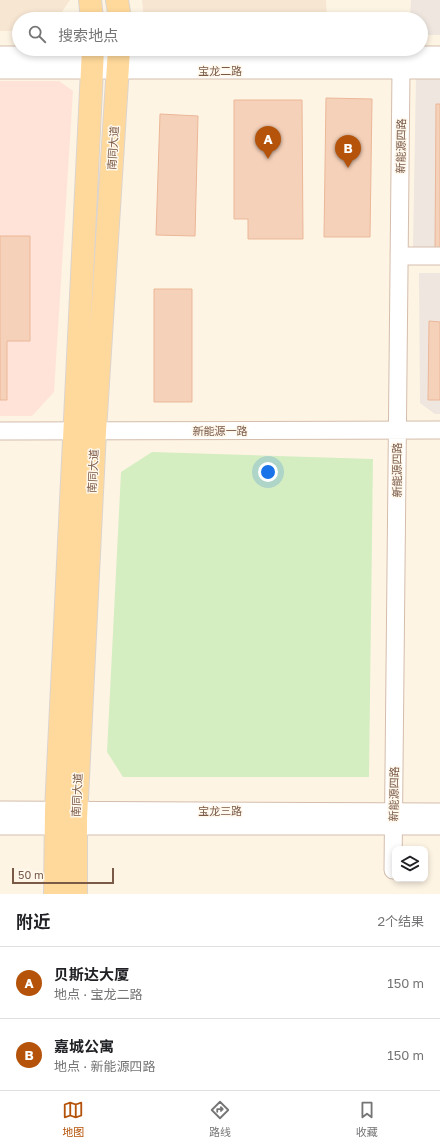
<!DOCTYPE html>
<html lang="zh">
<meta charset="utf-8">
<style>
:root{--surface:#fff;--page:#f6f6f6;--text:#202124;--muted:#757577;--line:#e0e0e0;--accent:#b45309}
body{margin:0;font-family:"Golos Text","Noto Sans SC",sans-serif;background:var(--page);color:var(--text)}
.controls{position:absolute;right:12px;bottom:12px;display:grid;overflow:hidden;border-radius:8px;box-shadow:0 2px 6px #0003}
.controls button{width:36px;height:36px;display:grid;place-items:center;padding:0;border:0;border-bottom:1px solid var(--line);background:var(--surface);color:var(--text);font:20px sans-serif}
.scale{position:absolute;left:12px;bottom:10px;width:102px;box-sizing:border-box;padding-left:4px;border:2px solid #7a5947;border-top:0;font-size:11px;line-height:14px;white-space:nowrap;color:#7a5947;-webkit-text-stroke:3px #fff8ed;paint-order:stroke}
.you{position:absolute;left:268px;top:472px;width:14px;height:14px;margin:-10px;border:3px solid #fff;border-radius:50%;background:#1a73e8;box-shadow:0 0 0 6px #1a73e833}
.badge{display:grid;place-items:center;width:26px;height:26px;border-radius:50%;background:var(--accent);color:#fff;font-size:13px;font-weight:700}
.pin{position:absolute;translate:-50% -33px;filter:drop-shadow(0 1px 2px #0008)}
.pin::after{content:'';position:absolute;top:21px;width:14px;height:12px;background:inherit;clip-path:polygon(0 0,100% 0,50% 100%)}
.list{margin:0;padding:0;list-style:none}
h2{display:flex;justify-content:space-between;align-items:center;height:52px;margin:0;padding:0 16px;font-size:17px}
h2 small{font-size:13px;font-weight:400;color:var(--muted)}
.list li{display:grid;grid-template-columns:26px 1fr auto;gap:12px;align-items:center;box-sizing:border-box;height:72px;padding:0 16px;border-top:1px solid var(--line)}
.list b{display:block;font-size:15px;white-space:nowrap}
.list p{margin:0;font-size:13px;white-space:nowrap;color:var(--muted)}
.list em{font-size:13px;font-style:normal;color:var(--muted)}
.icon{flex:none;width:22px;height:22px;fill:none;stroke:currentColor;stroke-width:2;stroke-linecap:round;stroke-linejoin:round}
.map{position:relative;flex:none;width:440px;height:894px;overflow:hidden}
.search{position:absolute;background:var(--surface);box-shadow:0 2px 6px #0003;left:12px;right:12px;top:12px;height:44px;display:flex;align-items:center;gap:10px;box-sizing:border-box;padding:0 14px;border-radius:22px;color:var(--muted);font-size:15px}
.sheet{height:196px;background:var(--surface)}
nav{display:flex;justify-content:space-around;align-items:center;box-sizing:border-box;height:56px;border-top:1px solid var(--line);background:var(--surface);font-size:11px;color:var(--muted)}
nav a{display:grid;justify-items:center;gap:2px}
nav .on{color:var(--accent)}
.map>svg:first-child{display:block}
.residential{fill:#f7e6d2}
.commercial{fill:#ffe3d8}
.industrial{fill:#eee6df}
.green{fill:#d4eec1}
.building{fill:#f6d1b9;stroke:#ebb798}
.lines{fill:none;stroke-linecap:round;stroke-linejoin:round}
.minor-casing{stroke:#d4bdac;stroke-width:19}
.major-casing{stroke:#dcd4cf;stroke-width:24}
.minor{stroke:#fff;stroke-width:17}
.major{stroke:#ffd99b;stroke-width:22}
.labels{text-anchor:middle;stroke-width:3;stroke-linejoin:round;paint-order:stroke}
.street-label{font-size:11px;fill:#7a5947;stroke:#fff8ed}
</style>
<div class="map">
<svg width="440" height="894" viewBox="0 0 440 894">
<rect width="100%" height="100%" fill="#fef4e4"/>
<path class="residential" d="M0,0H70L57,19H19V31H0Z
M142,0H326L327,19H144Z"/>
<path class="commercial" d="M0,81H59L73,91L54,392L32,416H0Z"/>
<path class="industrial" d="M411,0H440V35H421V19H410Z
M416,77H440V249L413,248Z
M419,273H440V414H435L420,403Z"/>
<path class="green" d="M152,452L373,459L369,777H123L107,752L121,472Z"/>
<path class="building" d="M326,98L372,99L370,237H324Z
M234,100H302L303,239H248V219H234Z
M436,104H440V251H435Z
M160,114L198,116L195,236L156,235Z
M0,236H30V341H7V400H0Z
M154,289H192V402H154Z
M429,321L440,322V400H428Z"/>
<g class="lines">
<defs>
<path id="minor" d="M0,55H440
M0,70H440
M399,256H440
M0,431L440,430
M0,810L440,812
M0,826H440
M393,870L401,70"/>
<path id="major" d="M90,0L92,19
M117,0L120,19
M55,894L56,810L93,49
M76,894V819L95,431L119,49"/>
</defs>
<use href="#minor" class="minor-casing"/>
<use href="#major" class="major-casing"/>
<use href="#minor" class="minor"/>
<use href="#major" class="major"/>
</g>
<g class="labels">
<g class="street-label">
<text x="220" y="75">宝龙二路</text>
<text transform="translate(401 146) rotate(-89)" y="4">新能源四路</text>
<text transform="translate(113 148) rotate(-86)" y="4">南同大道</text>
<text x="220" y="435">新能源一路</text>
<text transform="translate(397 470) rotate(-90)" y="4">新能源四路</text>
<text transform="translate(93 471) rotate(-87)" y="4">南同大道</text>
<text transform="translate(394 794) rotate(-89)" y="4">新能源四路</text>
<text transform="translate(77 795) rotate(-87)" y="4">南同大道</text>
<text x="220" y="815">宝龙三路</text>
</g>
</g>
</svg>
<div class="controls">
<button><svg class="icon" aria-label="layers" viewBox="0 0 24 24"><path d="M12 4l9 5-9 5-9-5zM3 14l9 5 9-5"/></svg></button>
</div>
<div class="scale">50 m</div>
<div class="you"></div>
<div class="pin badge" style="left:268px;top:159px">A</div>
<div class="pin badge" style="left:348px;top:168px">B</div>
<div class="search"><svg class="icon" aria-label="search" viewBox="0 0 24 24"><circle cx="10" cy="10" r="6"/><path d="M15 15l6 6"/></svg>搜索地点</div>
</div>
<section class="sheet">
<h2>附近<small>2个结果</small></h2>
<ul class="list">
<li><span class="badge">A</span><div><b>贝斯达大厦</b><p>地点 · 宝龙二路</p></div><em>150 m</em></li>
<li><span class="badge">B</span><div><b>嘉城公寓</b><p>地点 · 新能源四路</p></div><em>150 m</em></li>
</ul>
</section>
<nav>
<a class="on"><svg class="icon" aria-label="map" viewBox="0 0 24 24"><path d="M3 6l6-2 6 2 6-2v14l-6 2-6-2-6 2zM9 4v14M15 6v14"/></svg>地图</a>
<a><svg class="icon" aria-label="directions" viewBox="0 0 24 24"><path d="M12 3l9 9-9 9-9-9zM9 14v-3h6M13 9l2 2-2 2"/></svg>路线</a>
<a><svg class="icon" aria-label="saved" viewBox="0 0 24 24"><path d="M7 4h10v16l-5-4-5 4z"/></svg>收藏</a>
</nav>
